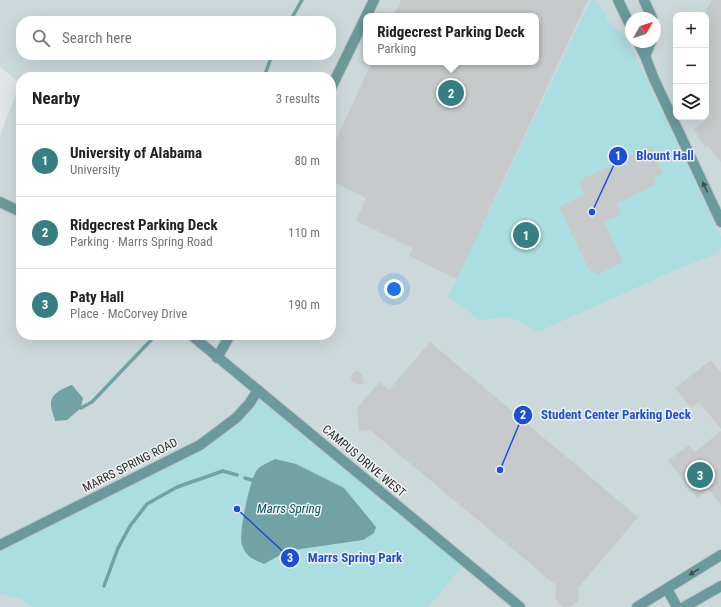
<!DOCTYPE html>
<meta charset="utf-8">
<style>
:root{--surface:#fff;--page:#f6f6f6;--text:#202124;--muted:#757577;--line:#e0e0e0;--accent:#367f82}
body{margin:0;font-family:"Roboto Condensed",sans-serif;background:var(--page);color:var(--text)}
.controls{position:absolute;right:12px;top:12px;display:grid;overflow:hidden;border-radius:8px;box-shadow:0 4px 16px #0002}
.controls button{width:36px;height:36px;display:grid;place-items:center;padding:0;border:0;border-bottom:1px solid var(--line);background:var(--surface);color:var(--text);font:20px sans-serif}
.compass{position:absolute;left:625px;top:12px;width:36px;height:36px;border-radius:50%;background:var(--surface);box-shadow:0 4px 16px #0002;rotate:51deg}
.you{position:absolute;left:394px;top:289px;width:14px;height:14px;margin:-10px;border:3px solid #fff;border-radius:50%;background:#1a73e8;box-shadow:0 0 0 6px #1a73e833}
.badge{display:grid;place-items:center;width:26px;height:26px;border-radius:50%;background:var(--accent);color:#fff;font-size:13px;font-weight:700}
.pin{position:absolute;translate:-50% -50%;border:2px solid #fff;box-shadow:0 1px 4px #0006}
.popup{position:absolute;left:363px;top:13px;width:176px;height:52px;box-sizing:border-box;display:grid;place-content:center;border-radius:8px;background:var(--surface);filter:drop-shadow(0 1px 3px #0005);font-size:13px;white-space:nowrap;color:var(--muted)}
.popup b{font-size:15px;color:var(--text)}
.popup::after{content:'';position:absolute;left:50%;top:100%;margin-left:-8px;border:8px solid transparent;border-top-color:var(--surface)}
.list{margin:0;padding:0;list-style:none}
h2{display:flex;justify-content:space-between;align-items:center;height:52px;margin:0;padding:0 16px;font-size:17px}
h2 small{font-size:13px;font-weight:400;color:var(--muted)}
.list li{display:grid;grid-template-columns:26px 1fr auto;gap:12px;align-items:center;box-sizing:border-box;height:72px;padding:0 16px;border-top:1px solid var(--line)}
.list b{display:block;font-size:15px;white-space:nowrap}
.list p{margin:0;font-size:13px;white-space:nowrap;color:var(--muted)}
.list em{font-size:13px;font-style:normal;color:var(--muted)}
.icon{flex:none;width:22px;height:22px;fill:none;stroke:currentColor;stroke-width:2;stroke-linecap:round;stroke-linejoin:round}
.map{position:relative;flex:none;width:721px;height:607px;overflow:hidden}
.search{position:absolute;background:var(--surface);box-shadow:0 4px 16px #0002;left:16px;top:16px;width:320px;height:44px;display:flex;align-items:center;gap:10px;box-sizing:border-box;padding:0 14px;border-radius:16px;color:var(--muted);font-size:15px}
.panel{position:absolute;background:var(--surface);box-shadow:0 4px 16px #0002;left:16px;top:72px;width:320px;height:268px;border-radius:16px}
.map>svg:first-child{display:block}
.built{fill:#ccd9da;fill-rule:evenodd}
.green{fill:#abdee0}
.water{fill:#71a2a4}
.lines{fill:none;stroke-linecap:round;stroke-linejoin:round}
.stream{stroke:#71a2a4;stroke-width:3.5}
.building{fill:#c6caca}
.street-casing{stroke:#bdc1c1;stroke-width:12}
.street{stroke:#6b9a9c;stroke-width:10}
.oneway{fill:#404f50}
.labels{text-anchor:middle;stroke-width:3;stroke-linejoin:round;paint-order:stroke}
.street-label{font-size:12px;fill:#2e2f2f;stroke:#eff2f2}
.water-label{font-size:13px;font-style:italic;fill:#0a5558;stroke:#eff2f2}
.leader{fill:none;stroke:#1d4ed8;stroke-width:1.5}
.callout-dot{fill:#1d4ed8;stroke:#eff2f2;stroke-width:1.5}
.mark-label{font-size:12px;text-anchor:middle;font-weight:bold;fill:#fff}
.callout-label{font-size:13px;text-anchor:middle;font-weight:bold;fill:#1d4ed8;stroke:#eff2f2;stroke-width:3;stroke-linejoin:round;paint-order:stroke}
</style>
<div class="map">
<svg width="721" height="607" viewBox="0 0 721 607">
<rect width="100%" height="100%" fill="#e1e5e5"/>
<path class="built" d="M0,0H721V607H0V136L20,83L0,67ZM676,15H706V117H676ZM366,16H536V62H366ZM631,18H655V42H631ZM21,21H331V55H21ZM21,77H331V335H21Z"/>
<path class="green" d="M591,0H594L603,10L608,22L624,35L628,40L721,237V247L718,253L673,271L538,332C526,325 518,318 503,317C495,317 488,320 480,320L448,297Z
M258,390L466,562L428,607H32L21,599L0,594V545L213,436Z"/>
<path class="water" d="M72,385L83,398L81,408L67,420L55,421C54,416 51,410 51,405C50,394 63,388 72,385Z
M275,459L296,464L344,488L376,527L374,533L363,540L287,551L264,564C253,559 247,558 242,545C238,534 250,479 257,470C261,465 270,462 275,459Z"/>
<g class="lines">
<path class="stream" d="M290,21L302,0
M264,77L272,55
M81,408L92,402L152,339
M245,478L252,480
M104,586L118,548L130,526L147,504L177,487L223,471L237,475"/>
</g>
<path class="building" d="M401,0H588L457,279L409,256L413,248L356,221L366,198L331,181V150L372,62H536V16H393Z
M712,0H721V162L708,146L706,148L696,135L698,134L694,129L706,120V10Z
M651,146L663,173L654,177L657,184L617,203L622,214L604,222L623,262L596,275L593,270L590,272L559,207L584,195L578,181Z
M430,342L638,517L578,588L579,597L578,601L572,606L564,607L560,605L556,599L555,595L557,586L370,430L359,431L357,408L379,382L389,390Z
M711,360L721,373V429L699,402L691,408L675,388Z
M357,371L362,374L364,384H356L352,382L351,376L353,373Z
M721,431V505L708,489L697,498L668,461L689,445L695,452Z"/>
<g class="lines">
<defs>
<path id="street" d="M618,0L631,27
M644,0L652,18
M638,42L645,56L651,42
M645,56L654,79L721,222
M331,88L374,0
M0,202L21,212
M191,335L520,607
M217,358L230,335
M0,545L200,445L236,418L249,404L258,390
M667,589L677,607
M637,607L721,555
M684,607L721,586"/>
</defs>
<use href="#street" class="street-casing"/>
<use href="#street" class="street"/>
</g>
<defs><path id="oneway-solid" d="M-6-.8H1V-3.2L6.5 0L1 3.2V.8H-6Z"/></defs>
<g class="oneway">
<use href="#oneway-solid" transform="translate(705 187) rotate(-115)"/>
<use href="#oneway-solid" transform="translate(694 572) rotate(148)"/>
</g>
<g class="labels">
<g class="street-label">
<text transform="translate(364 461) rotate(40)" y="4">CAMPUS DRIVE WEST</text>
<text transform="translate(130 465) rotate(-27)" y="4">MARRS SPRING ROAD</text>
</g>
<g class="water-label">
<text x="289" y="513">Marrs Spring</text>
</g>
</g>
<path class="leader" d="M592 212L618 156M500 470L523 415M237 509L290 558"/>
<g class="callout-dot">
<circle cx="592" cy="212" r="4"/>
<circle cx="500" cy="470" r="4"/>
<circle cx="237" cy="509" r="4"/>
<circle cx="618" cy="156" r="10"/>
<circle cx="523" cy="415" r="10"/>
<circle cx="290" cy="558" r="10"/>
</g>
<g class="mark-label">
<text x="618" y="160">1</text>
<text x="523" y="419">2</text>
<text x="290" y="562">3</text>
</g>
<g class="callout-label">
<text x="665" y="160">Blount Hall</text>
<text x="616" y="419">Student Center Parking Deck</text>
<text x="355" y="562">Marrs Spring Park</text>
</g>
</svg>
<div class="controls">
<button>+</button>
<button>−</button>
<button><svg class="icon" aria-label="layers" viewBox="0 0 24 24"><path d="M12 4l9 5-9 5-9-5zM3 14l9 5 9-5"/></svg></button>
</div>
<svg class="compass" viewBox="-18 -18 36 36"><path d="M0-13l5 13h-10z" fill="#e53935"/><path d="M0 13l5-13h-10z" fill="#757577"/></svg>
<div class="you"></div>
<div class="pin badge" style="left:526px;top:235px">1</div>
<div class="pin badge" style="left:451px;top:93px">2</div>
<div class="popup"><b>Ridgecrest Parking Deck</b>Parking</div>
<div class="pin badge" style="left:700px;top:475px">3</div>
<div class="search"><svg class="icon" aria-label="search" viewBox="0 0 24 24"><circle cx="10" cy="10" r="6"/><path d="M15 15l6 6"/></svg>Search here</div>
<section class="panel">
<h2>Nearby<small>3 results</small></h2>
<ul class="list">
<li><span class="badge">1</span><div><b>University of Alabama</b><p>University</p></div><em>80 m</em></li>
<li><span class="badge">2</span><div><b>Ridgecrest Parking Deck</b><p>Parking · Marrs Spring Road</p></div><em>110 m</em></li>
<li><span class="badge">3</span><div><b>Paty Hall</b><p>Place · McCorvey Drive</p></div><em>190 m</em></li>
</ul>
</section>
</div>
